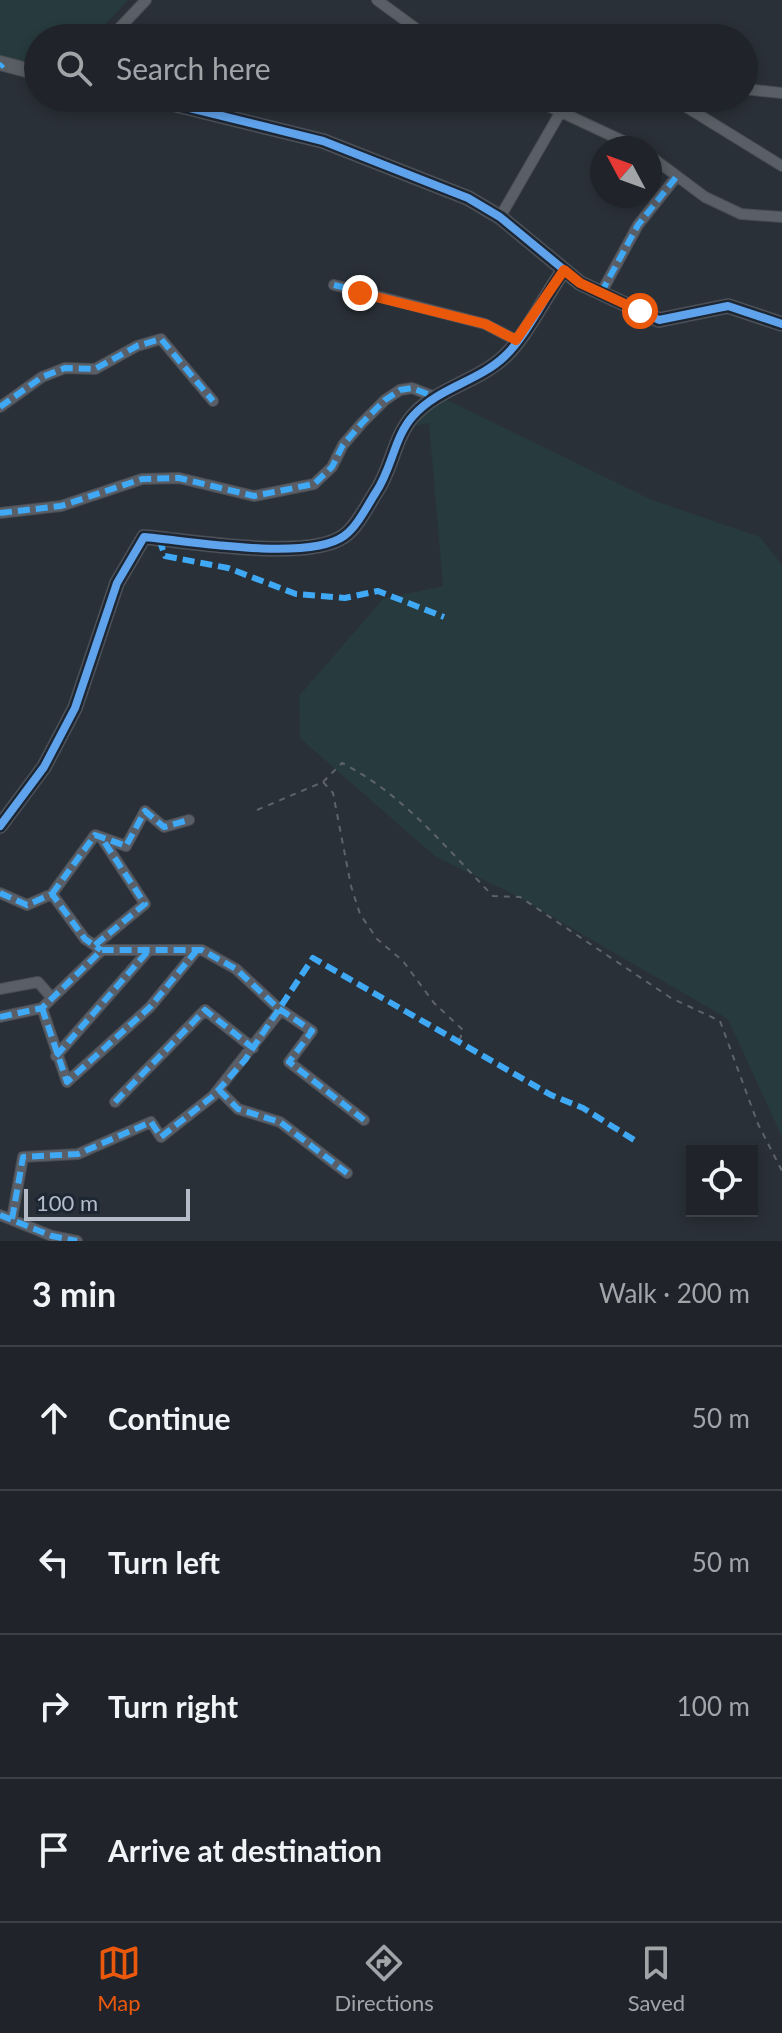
<!DOCTYPE html>
<meta charset="utf-8">
<style>
:root{--surface:#20242a;--page:#2d3036;--text:#f1f3f6;--muted:#a2a4a8;--line:#3d4147;--accent:#ea580c}
body{margin:0;font-family:Lato,sans-serif;background:var(--page);color:var(--text)}
.controls{position:absolute;right:24px;bottom:24px;display:grid;overflow:hidden;border-radius:0px;box-shadow:0 4px 12px #0003}
.controls button{width:72px;height:72px;display:grid;place-items:center;padding:0;border:0;border-bottom:2px solid var(--line);background:var(--surface);color:var(--text);font:40px sans-serif}
.compass{position:absolute;left:590px;top:136px;width:72px;height:72px;border-radius:50%;background:var(--surface);box-shadow:0 4px 12px #0003;rotate:311deg}
.scale{position:absolute;left:24px;bottom:20px;width:166px;box-sizing:border-box;padding-left:8px;border:4px solid #b4bcc9;border-top:0;font-size:22px;line-height:28px;white-space:nowrap;color:#b4bcc9;-webkit-text-stroke:6px #1d2633;paint-order:stroke}
.stop{position:absolute;width:24px;height:24px;margin:-18px;border:6px solid #ea580c;border-radius:50%;background:#fff}
.stop.end{background:#ea580c;border-color:#fff;box-shadow:0 2px 8px #0008}
.list{margin:0;padding:0;list-style:none}
h2{display:flex;justify-content:space-between;align-items:center;height:104px;margin:0;padding:0 32px;font-size:34px}
h2 small{font-size:26px;font-weight:400;color:var(--muted)}
.list li{display:grid;grid-template-columns:52px 1fr auto;gap:24px;align-items:center;box-sizing:border-box;height:144px;padding:0 32px;border-top:2px solid var(--line)}
.list b{display:block;font-size:30px;white-space:nowrap}
.list em{font-size:26px;font-style:normal;color:var(--muted)}
.icon{flex:none;width:44px;height:44px;fill:none;stroke:currentColor;stroke-width:2;stroke-linecap:round;stroke-linejoin:round}
.map{position:relative;flex:none;width:782px;height:1241px;overflow:hidden}
.search{position:absolute;background:var(--surface);box-shadow:0 4px 12px #0003;left:24px;right:24px;top:24px;height:88px;display:flex;align-items:center;gap:20px;box-sizing:border-box;padding:0 28px;border-radius:44px;color:var(--muted);font-size:30px}
.sheet{height:680px;background:var(--surface)}
nav{display:flex;justify-content:space-around;align-items:center;box-sizing:border-box;height:112px;border-top:2px solid var(--line);background:var(--surface);font-size:22px;color:var(--muted)}
nav a{display:grid;justify-items:center;gap:4px}
nav .on{color:var(--accent)}
.map>svg:first-child{display:block}
.green{fill:#273a3e}
.lines{fill:none;stroke-linecap:round;stroke-linejoin:round}
.street-casing{stroke:#484c53;stroke-width:12}
.secondary-casing{stroke:#484c53;stroke-width:16}
.path{stroke:#5d636a;stroke-width:2;stroke-dasharray:6 6;stroke-linecap:butt}
.street{stroke:#5a5e66;stroke-width:10}
.secondary{stroke:#595d64;stroke-width:14}
.quiet{stroke:#3fa9f5;stroke-width:6;stroke-dasharray:12 6;stroke-linecap:butt}
.cycleway-casing{stroke:#1d2633;stroke-width:13}
.cycleway{stroke:#60a3ed;stroke-width:8}
.route{stroke:#ea580c;stroke-width:10}
</style>
<div class="map">
<svg width="782" height="1241" viewBox="0 0 782 1241">
<rect width="100%" height="100%" fill="#2a3038"/>
<path class="green" d="M0,0H128L93,38H38V66L0,60Z
M439,396L652,500L760,537L782,565V1137L728,1019L515,895L436,857L300,738L299,696L383,599L443,586L429,423L413,426Z"/>
<g class="lines">
<defs>
<path id="street" d="M377,0L429,38
M110,38L146,0
M744,89L782,93
M531,98L638,148
M680,98L683,105L782,166
M650,156L705,197L741,214L782,217
M500,217L560,113
M334,285L485,324L516,340
M601,293L638,225L677,176
M0,407L42,377L65,368L95,369L137,346L161,339L213,401
M0,513L61,506L142,479L179,478L254,496L314,484L332,467L343,445L362,423L385,400L400,390L412,388L435,397
M0,893L27,905L52,894L85,939L99,948
M52,894L95,835L126,846L145,811L164,827L189,820
M95,945L145,904L101,837
M0,989L38,982L52,998
M42,1008L67,1082L150,1007L197,950
M0,1017L42,1008L102,950H202L236,969L278,1008L312,1031L289,1062L364,1120
M56,1056L149,950
M219,1090L238,1109L280,1122L347,1173
M115,1102L205,1010L253,1048
M0,1215L52,1236L77,1241
M12,1219L23,1157L78,1154L151,1122L161,1137L213,1096L281,1010"/>
<path id="secondary" d="M0,63L38,73
M149,98L323,141L468,198L500,217L580,283L659,320L728,306L782,324
M0,826L44,767L75,708L117,583L144,537C190,541 308,562 344,536C357,527 367,506 376,492C392,469 394,437 413,416C439,387 478,382 505,356C527,335 545,296 564,270"/>
</defs>
<use href="#street" class="street-casing"/>
<use href="#secondary" class="secondary-casing"/>
<path class="path" d="M323,782L342,763C403,794 446,848 493,896L520,897L671,998L720,1021L758,1124L782,1171
M257,810L323,782L333,793L351,886L360,914L377,939L403,961L434,1003L463,1030L459,1042"/>
<use href="#street" class="street"/>
<use href="#secondary" class="secondary"/>
<path class="quiet" d="M0,67L3,64
M334,285L485,324L516,340
M601,293L638,225L677,176
M0,407L42,377L65,368L95,369L137,346L161,339L213,401
M0,513L61,506L142,479L179,478L254,496L314,484L332,467L343,445L362,423L385,400L400,390L412,388L435,397
M159,539L165,556L228,568L296,594L345,598L378,591L444,617
M0,893L27,905L52,894L85,939L101,950
M52,894L95,835L126,846L145,811L164,827L189,820
M95,945L145,904L101,837
M42,1008L67,1082L150,1007L197,950
M0,1017L42,1008L102,950H202L236,969L278,1008L312,1031L289,1062L364,1120
M56,1056L149,950
M219,1090L238,1109L280,1122L347,1173
M115,1102L205,1010L253,1048
M0,1215L52,1236L77,1241
M12,1219L23,1157L78,1154L151,1122L161,1137L213,1096L245,1060L313,958L551,1095L583,1108L639,1143"/>
<defs>
<path id="cycleway" d="M149,98L323,141L468,198L500,217L580,283L659,320L728,306L782,324
M0,826L44,767L75,708L117,583L144,537C190,541 308,562 344,536C357,527 367,506 376,492C392,469 394,437 413,416C439,387 478,382 505,356C527,335 545,296 564,270"/>
</defs>
<use href="#cycleway" class="cycleway-casing"/>
<use href="#cycleway" class="cycleway"/>
</g>
<g class="lines">
<path class="route" d="M360,293L485,324L516,340L564,270L580,283L640,311"/>
</g>
</svg>
<div class="controls">
<button><svg class="icon" aria-label="locate" viewBox="0 0 24 24"><circle cx="12" cy="12" r="6"/><path d="M12 2v4M12 18v4M2 12h4M18 12h4"/></svg></button>
</div>
<svg class="compass" viewBox="-18 -18 36 36"><path d="M0-13l5 13h-10z" fill="#e53935"/><path d="M0 13l5-13h-10z" fill="#a2a4a8"/></svg>
<div class="scale">100 m</div>
<div class="stop" style="left:640px;top:311px"></div>
<div class="stop end" style="left:360px;top:293px"></div>
<div class="search"><svg class="icon" aria-label="search" viewBox="0 0 24 24"><circle cx="10" cy="10" r="6"/><path d="M15 15l6 6"/></svg>Search here</div>
</div>
<section class="sheet">
<h2>3 min<small>Walk · 200 m</small></h2>
<ul class="list">
<li><svg class="icon" aria-label="ahead" viewBox="0 0 24 24"><path d="M12 20V5M6 11l6-6 6 6"/></svg><div><b>Continue</b></div><em>50 m</em></li>
<li><svg class="icon" aria-label="left" viewBox="0 0 24 24"><path d="M17 20v-9H6M10 6l-5 5 5 5"/></svg><div><b>Turn left</b></div><em>50 m</em></li>
<li><svg class="icon" aria-label="right" viewBox="0 0 24 24"><path d="M7 20v-9h11M14 6l5 5-5 5"/></svg><div><b>Turn right</b></div><em>100 m</em></li>
<li><svg class="icon" aria-label="arrive" viewBox="0 0 24 24"><path d="M6 21V4h12l-3 4 3 4H6"/></svg><div><b>Arrive at destination</b></div></li>
</ul>
</section>
<nav>
<a class="on"><svg class="icon" aria-label="map" viewBox="0 0 24 24"><path d="M3 6l6-2 6 2 6-2v14l-6 2-6-2-6 2zM9 4v14M15 6v14"/></svg>Map</a>
<a><svg class="icon" aria-label="directions" viewBox="0 0 24 24"><path d="M12 3l9 9-9 9-9-9zM9 14v-3h6M13 9l2 2-2 2"/></svg>Directions</a>
<a><svg class="icon" aria-label="saved" viewBox="0 0 24 24"><path d="M7 4h10v16l-5-4-5 4z"/></svg>Saved</a>
</nav>
